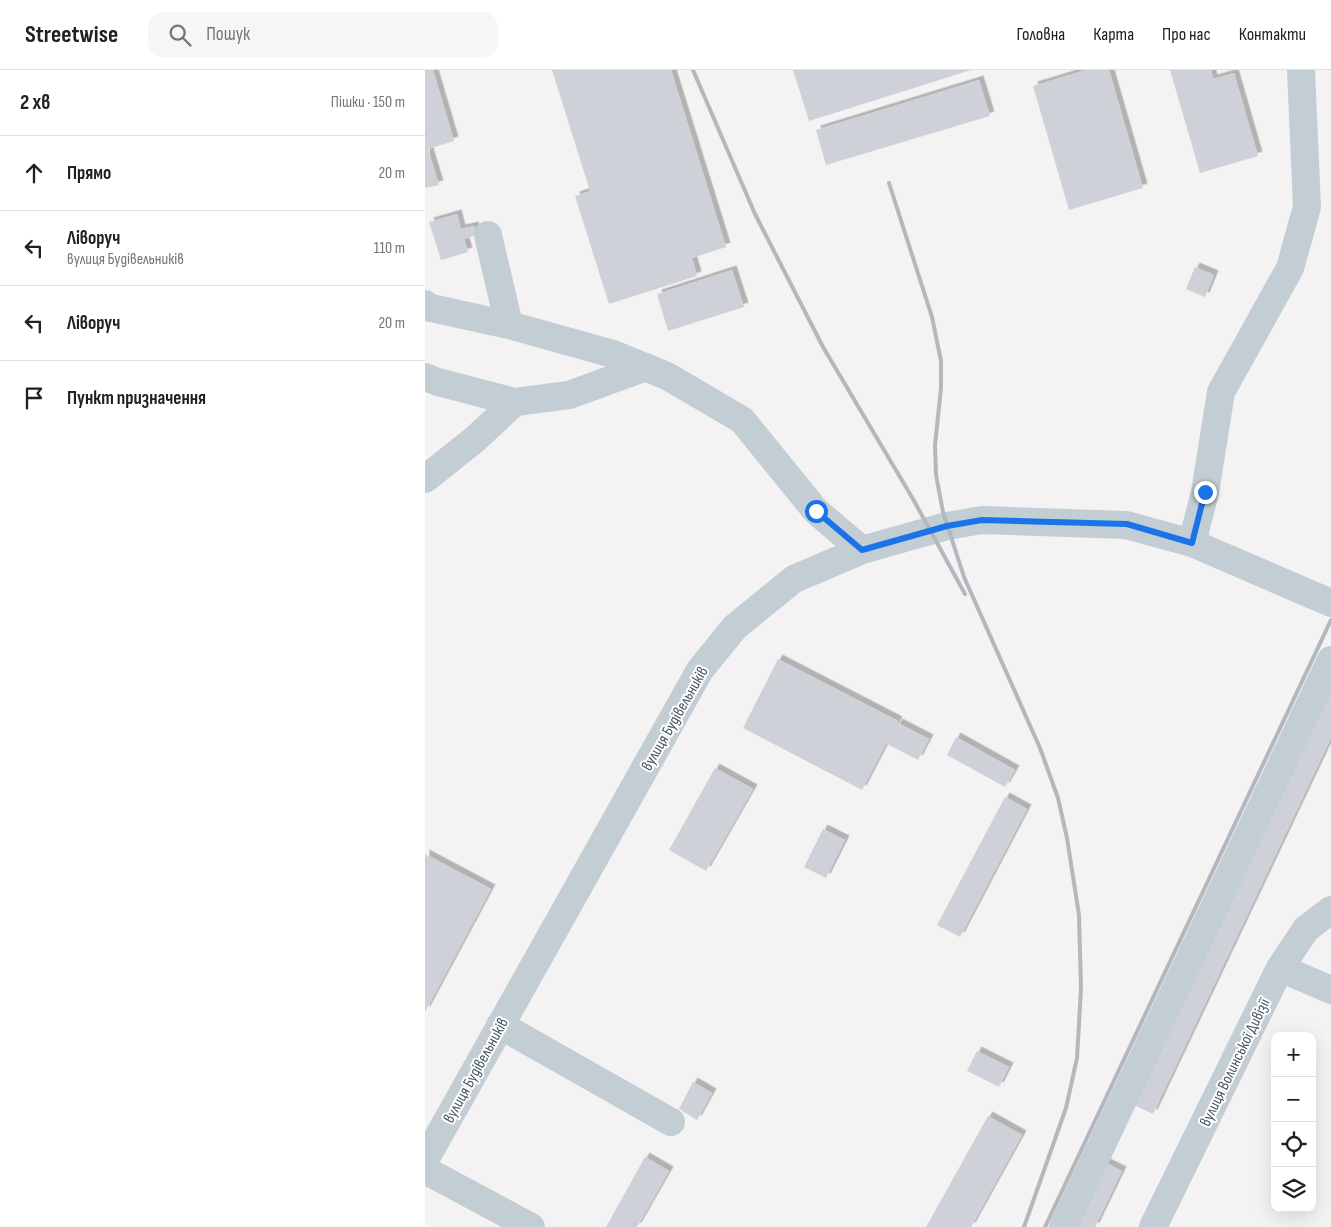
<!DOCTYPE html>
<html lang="uk">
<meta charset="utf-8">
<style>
:root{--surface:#fff;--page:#f6f6f6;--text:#202124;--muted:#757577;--line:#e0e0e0}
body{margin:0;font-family:"Sofia Sans Condensed",sans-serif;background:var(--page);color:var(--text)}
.controls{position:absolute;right:15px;bottom:15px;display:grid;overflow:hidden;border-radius:10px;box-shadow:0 5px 20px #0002}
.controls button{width:45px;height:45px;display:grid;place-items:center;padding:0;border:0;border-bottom:1px solid var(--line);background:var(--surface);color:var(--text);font:25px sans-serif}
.stop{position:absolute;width:15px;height:15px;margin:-11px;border:4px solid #1a73e8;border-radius:50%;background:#fff}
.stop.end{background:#1a73e8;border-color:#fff;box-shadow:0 1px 5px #0008}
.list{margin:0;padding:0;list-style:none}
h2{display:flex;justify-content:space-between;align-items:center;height:65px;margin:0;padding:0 20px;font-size:21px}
h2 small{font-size:16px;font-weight:400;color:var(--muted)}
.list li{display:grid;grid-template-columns:32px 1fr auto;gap:15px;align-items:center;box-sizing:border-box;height:75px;padding:0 20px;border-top:1px solid var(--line)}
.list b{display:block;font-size:19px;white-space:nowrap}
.list p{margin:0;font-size:16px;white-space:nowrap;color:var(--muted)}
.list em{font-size:16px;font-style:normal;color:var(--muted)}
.icon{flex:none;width:28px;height:28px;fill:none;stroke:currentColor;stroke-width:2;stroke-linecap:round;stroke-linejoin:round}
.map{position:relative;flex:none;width:906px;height:1157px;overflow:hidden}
header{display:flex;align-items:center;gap:30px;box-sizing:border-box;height:70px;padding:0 25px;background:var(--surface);border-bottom:1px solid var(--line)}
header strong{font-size:24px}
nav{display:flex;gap:28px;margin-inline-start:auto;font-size:18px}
.search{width:350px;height:45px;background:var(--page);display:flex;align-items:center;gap:12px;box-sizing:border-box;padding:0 18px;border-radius:15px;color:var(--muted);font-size:19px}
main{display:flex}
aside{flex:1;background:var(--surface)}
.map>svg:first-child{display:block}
.building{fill:#ced1d7;filter:url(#shadow)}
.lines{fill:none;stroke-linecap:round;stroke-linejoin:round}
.minor{stroke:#c2cdd4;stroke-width:28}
.rail{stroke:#b4b7bd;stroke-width:4}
.route{stroke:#1a73e8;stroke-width:6}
.labels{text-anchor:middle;stroke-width:4;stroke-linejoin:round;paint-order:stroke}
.street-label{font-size:16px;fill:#485661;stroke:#fff}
</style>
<header>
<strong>Streetwise</strong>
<div class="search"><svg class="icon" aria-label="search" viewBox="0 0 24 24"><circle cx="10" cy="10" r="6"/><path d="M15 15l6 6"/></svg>Пошук</div>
<nav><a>Головна</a><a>Карта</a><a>Про нас</a><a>Контакти</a></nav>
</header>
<main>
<aside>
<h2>2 хв<small>Пішки · 150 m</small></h2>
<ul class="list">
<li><svg class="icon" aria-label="ahead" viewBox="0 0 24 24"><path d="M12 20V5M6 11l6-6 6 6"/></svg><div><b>Прямо</b></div><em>20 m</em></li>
<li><svg class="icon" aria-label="left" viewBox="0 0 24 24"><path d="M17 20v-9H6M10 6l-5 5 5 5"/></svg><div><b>Ліворуч</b><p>вулиця Будівельників</p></div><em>110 m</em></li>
<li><svg class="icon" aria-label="left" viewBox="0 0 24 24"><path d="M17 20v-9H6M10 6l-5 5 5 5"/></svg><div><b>Ліворуч</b></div><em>20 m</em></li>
<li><svg class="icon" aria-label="arrive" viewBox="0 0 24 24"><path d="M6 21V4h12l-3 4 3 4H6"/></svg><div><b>Пункт призначення</b></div></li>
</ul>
</aside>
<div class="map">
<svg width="906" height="1157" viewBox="0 0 906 1157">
<defs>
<filter id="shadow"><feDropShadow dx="4.5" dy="-4.5" stdDeviation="0" flood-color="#0004"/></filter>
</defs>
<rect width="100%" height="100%" fill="#f4f2f2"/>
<path class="building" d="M0,0H8L29,71L3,79L14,115L0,118Z
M127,0H246L301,177L267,188L272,206L184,234L150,126L165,121Z
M368,0H546L384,51Z
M661,0H684L718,118L644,140L608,16Z
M745,0H786L788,9L809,3L833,86L775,103Z
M554,10L565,46L401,95L391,60Z
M32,144L36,159L49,156L52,165L39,169L43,182L16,190L4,152Z
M770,197L789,205L780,227L761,219Z
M307,200L319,237L243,261L232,224Z
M353,589L473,651L437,720L318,658Z
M906,615V668L728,1044L707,1034Z
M473,653L504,669L493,690L462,674Z
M531,667L590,700L580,717L522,685Z
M290,698L328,719L281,801L244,780Z
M580,727L602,739L535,867L512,855Z
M398,759L420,770L401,808L379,797Z
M0,784L66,819L0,942Z
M552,981L584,997L574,1017L542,1001Z
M268,1012L287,1023L272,1050L254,1039Z
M563,1046L597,1065L546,1157H501Z
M220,1087L244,1101L212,1157H181Z
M679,1092L697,1101L670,1157H649Z"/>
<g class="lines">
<path class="minor" d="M63,165L84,255
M0,234L2,237L84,255L188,284L242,306L317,350L391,441L437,480
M0,307L13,312L90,332L144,325L221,297
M0,409L49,370L90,332
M767,473L780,422L796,322L865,198L882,137L876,0
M855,898L906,920
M75,955L246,1052
M0,1090L275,600L310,557L369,509L437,480L522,456L557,450L701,455L767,473L906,533
M0,1100L106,1157
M638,1157L906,590
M728,1157L855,898L881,859L906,840"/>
<path class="rail" d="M268,0L330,144L398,277L488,429L540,524
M464,113L507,247L516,291V318L510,375L511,405L518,442L539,507L615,678L633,728L642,768L654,845L656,919L652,988L641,1038L599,1157
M620,1157L906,550"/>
</g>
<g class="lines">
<path class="route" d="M391,441L437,480L522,456L557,450L702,454L767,473L780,422"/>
</g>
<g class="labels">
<g class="street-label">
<text transform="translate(249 648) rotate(-60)" y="6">вулиця Будівельників</text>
<text transform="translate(809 992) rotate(-64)" y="6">вулиця Волинської Дивізії</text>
<text transform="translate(50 1000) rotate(-61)" y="6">вулиця Будівельників</text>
</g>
</g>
</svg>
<div class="controls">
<button>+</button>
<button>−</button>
<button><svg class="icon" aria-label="locate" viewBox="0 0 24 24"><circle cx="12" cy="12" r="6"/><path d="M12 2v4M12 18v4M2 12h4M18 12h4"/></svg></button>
<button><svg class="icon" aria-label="layers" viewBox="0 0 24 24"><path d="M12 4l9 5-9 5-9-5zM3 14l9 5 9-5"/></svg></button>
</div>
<div class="stop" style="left:391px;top:441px"></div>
<div class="stop end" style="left:780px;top:422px"></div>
</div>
</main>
